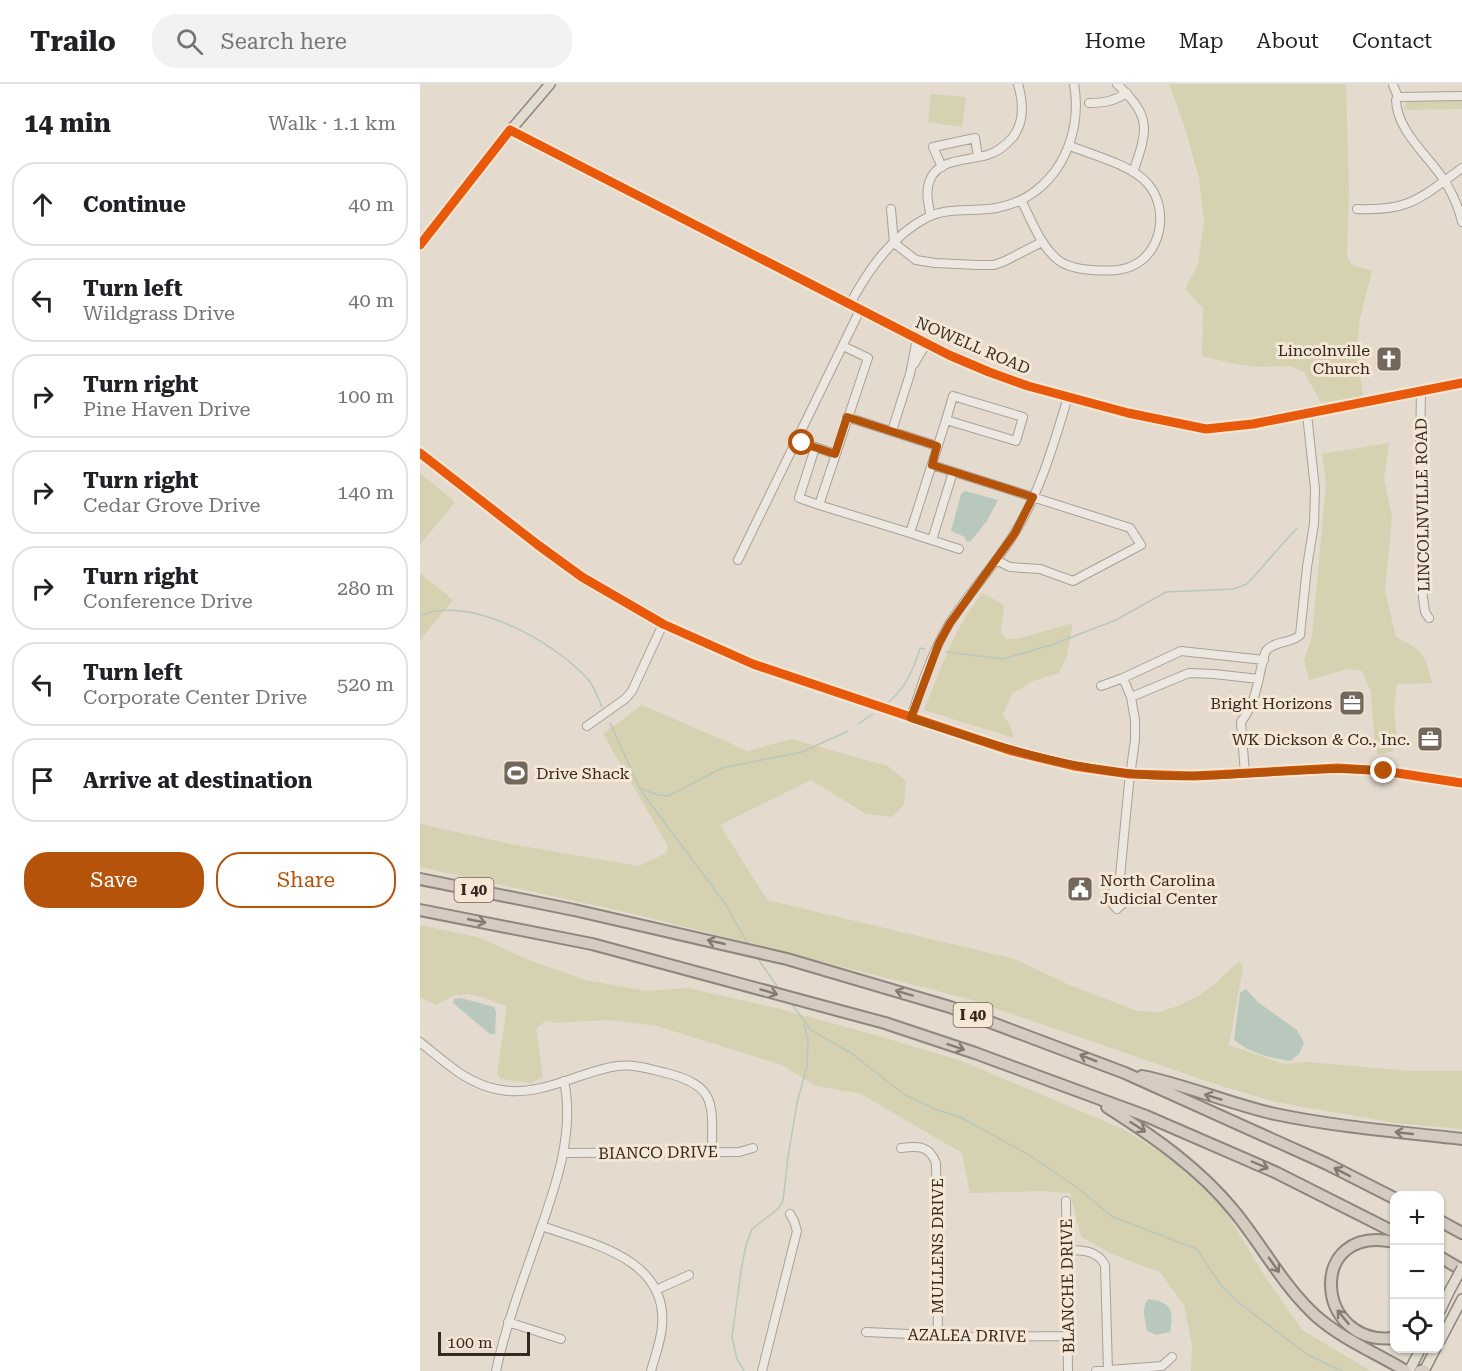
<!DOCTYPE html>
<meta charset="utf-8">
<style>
:root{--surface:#fff;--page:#f2f2f2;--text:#202124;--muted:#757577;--line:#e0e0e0;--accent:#b45309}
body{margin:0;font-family:"Roboto Serif",serif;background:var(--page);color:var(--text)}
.controls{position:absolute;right:18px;bottom:18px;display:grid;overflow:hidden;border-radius:12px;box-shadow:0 2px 4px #0004}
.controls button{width:54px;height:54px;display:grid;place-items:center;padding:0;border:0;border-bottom:2px solid var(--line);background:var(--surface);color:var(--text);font:30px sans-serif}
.scale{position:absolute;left:18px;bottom:15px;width:92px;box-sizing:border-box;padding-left:6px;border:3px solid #37281f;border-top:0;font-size:16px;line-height:21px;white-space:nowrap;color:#37281f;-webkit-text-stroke:4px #f4e7d5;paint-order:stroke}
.stop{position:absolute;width:18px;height:18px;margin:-14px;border:4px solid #b45309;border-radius:50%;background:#fff}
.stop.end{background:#b45309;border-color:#fff;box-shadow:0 2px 6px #0008}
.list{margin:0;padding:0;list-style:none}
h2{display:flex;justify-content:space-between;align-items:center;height:78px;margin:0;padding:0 24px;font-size:26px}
h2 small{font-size:20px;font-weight:400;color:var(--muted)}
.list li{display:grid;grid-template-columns:39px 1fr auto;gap:18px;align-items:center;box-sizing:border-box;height:84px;margin:0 12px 12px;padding:0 12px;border:2px solid var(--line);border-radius:24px}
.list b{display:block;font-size:22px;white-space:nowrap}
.list p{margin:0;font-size:20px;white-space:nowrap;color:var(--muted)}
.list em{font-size:20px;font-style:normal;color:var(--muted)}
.actions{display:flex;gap:12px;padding:18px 24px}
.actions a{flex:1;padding:14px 0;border:2px solid var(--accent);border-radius:24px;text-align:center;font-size:21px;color:var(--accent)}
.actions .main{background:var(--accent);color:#fff}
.icon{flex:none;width:33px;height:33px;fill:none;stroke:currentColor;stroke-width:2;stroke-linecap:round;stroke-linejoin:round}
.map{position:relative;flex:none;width:1042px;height:1287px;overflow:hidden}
header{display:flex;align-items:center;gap:36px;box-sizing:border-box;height:84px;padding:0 30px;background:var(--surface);border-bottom:2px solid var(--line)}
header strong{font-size:28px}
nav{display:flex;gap:33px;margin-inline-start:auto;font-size:21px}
.search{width:420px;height:54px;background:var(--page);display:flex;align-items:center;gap:15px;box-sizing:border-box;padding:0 21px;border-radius:24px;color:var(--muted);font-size:22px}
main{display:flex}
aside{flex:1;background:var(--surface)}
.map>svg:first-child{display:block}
.green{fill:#d5d1b1}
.water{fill:#b9c8bd}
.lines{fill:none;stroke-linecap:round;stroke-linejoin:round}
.stream{stroke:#b9c8bd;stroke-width:1.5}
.minor-casing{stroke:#a9a097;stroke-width:10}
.major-casing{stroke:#8e867e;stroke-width:12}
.highway-casing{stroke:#8e867e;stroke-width:14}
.minor{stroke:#ece7e0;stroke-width:8}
.major{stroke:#e3dcd1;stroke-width:9}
.highway{stroke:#d6cbc0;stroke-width:10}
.major-bridge-casing{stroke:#8e867e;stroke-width:12;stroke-linecap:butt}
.major-bridge{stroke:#e3dcd1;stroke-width:9}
.cycleway-casing{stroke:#f4e7d5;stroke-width:13}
.cycleway{stroke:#e8590c;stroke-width:9}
.oneway{stroke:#867a70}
.route{stroke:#b45309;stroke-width:8}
.labels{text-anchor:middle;stroke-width:6;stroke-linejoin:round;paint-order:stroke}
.shield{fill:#f4e7d5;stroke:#706156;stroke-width:1.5}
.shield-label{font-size:15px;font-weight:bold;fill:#37281f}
.street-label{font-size:16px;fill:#37281f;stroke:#f4e7d5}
.poi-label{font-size:16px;fill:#37281f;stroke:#f4e7d5;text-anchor:end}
</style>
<header>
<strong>Trailo</strong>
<div class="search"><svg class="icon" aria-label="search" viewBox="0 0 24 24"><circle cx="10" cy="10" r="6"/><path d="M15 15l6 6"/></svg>Search here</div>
<nav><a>Home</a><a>Map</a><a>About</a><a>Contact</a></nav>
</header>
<main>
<aside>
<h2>14 min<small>Walk · 1.1 km</small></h2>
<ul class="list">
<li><svg class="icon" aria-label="ahead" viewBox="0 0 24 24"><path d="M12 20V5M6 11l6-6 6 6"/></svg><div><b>Continue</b></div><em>40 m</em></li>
<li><svg class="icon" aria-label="left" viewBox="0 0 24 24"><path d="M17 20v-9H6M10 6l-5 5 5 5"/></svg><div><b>Turn left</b><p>Wildgrass Drive</p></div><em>40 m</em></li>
<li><svg class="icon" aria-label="right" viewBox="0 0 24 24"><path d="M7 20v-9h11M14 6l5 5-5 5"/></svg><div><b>Turn right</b><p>Pine Haven Drive</p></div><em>100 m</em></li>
<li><svg class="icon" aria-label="right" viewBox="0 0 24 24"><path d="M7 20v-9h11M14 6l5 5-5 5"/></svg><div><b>Turn right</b><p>Cedar Grove Drive</p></div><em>140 m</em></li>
<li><svg class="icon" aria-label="right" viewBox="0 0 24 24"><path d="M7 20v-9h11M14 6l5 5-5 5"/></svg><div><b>Turn right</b><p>Conference Drive</p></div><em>280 m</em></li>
<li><svg class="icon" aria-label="left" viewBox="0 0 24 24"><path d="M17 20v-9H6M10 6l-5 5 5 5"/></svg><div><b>Turn left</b><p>Corporate Center Drive</p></div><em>520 m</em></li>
<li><svg class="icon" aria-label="arrive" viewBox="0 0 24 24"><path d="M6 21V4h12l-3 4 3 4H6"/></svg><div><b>Arrive at destination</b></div></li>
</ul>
<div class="actions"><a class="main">Save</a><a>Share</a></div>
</aside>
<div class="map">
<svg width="1042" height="1287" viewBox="0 0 1042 1287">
<rect width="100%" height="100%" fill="#e4dbce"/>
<path class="green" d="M749,0H926L929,107L927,172L932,181L952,187L940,234L937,264L943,312L901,319L884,288L870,282L838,283L815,280L782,272L783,224L765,205L778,180L784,137L779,94L765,44Z
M511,10L546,13L542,43L508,38Z
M986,17H1042V25L984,26Z
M969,359L964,395L972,432L965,507L976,553C1004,567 1005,570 1012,599L977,600L974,623L977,655L973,667L958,671L955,662L951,608L942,587L928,585L889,596L884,576L892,553L906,399L902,370Z
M0,389L35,418L0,461Z
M0,489L33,516L0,556Z
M563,509L584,521L581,548L586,555H597L653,539L647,572L639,589L613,597L592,610L583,631L590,641L594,654L504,626C521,585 534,543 563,509Z
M222,621L328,667L371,655L468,682L486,697L484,721L472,733L446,730L391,696L300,741L347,816L595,875L647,900L717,927L739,928L758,922L778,912L796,899L819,877L823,883L809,961L864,980L888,978L990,987H1042V1045L975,1039L856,1018L801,1002L549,915L210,829L0,783V740L91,760L219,782L246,769L248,762L183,650Z
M0,841L61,854L106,875L165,896L227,907L268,904L360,925L455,951L539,976L701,1044L752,1075L805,1126L842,1188L882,1246L951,1287H771L772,1261L764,1221L740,1188L694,1171L661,1153L650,1109L620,1107L550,1109L542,1069L441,1010L396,1002L362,981L237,942L188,936L136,939L125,937L116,945L123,993L111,999L80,995L77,990L87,922C57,912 45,902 17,921L0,914Z"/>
<path class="water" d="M545,407L578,416L567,437L550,458L546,457L545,453L531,447L541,410Z
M826,905L839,919L877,946L884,959L879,970L870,977C850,974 830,969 814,956L820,909Z
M41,914L74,923L76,928L75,950H70L33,919L34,915Z
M728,1215C752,1218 754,1226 750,1248L736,1251L727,1247C725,1236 721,1224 728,1215Z"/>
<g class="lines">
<path class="stream" d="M0,531C51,512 129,555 164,591C173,599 177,612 182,623
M526,568L583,575L634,560L696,536L746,508L813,505L827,500L877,444
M466,620C483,608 495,584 500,564L505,565
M190,639L221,707L306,821L328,860
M438,640L453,630
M222,705L238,711L248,712L302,684L382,668L428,647
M336,872L359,905
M371,919L391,946L431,969L485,1011L515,1025L540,1033L611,1072L655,1102L693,1133L777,1165L801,1201L814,1215L888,1271L922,1287
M324,1287L317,1275L312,1253L321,1187L326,1161L332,1145L358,1125L363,1117L368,1073L377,1019L387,982L388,956L384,940"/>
<defs>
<path id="minor" d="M697,0C732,33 728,46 713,88
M973,1L978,13
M1042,12L978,13L976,16C977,48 1010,73 1026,99C1033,111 1039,124 1042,138
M669,19C684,19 694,17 707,9
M90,46L529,271L569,288L608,302L708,329L786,345L833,340L1042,299
M522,83L513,63L555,54L558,73
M601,116C611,135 620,161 637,175C646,183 659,185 671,186C686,187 702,188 716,180C743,165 748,123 728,100C712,81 673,71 650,62
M471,125L474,159L496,176L515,179L558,181H574L585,177L622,158
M937,125C991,127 1000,114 1042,84
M511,132C508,121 505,107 510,96C518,74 549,77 567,71C578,68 586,61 593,53C605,37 603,18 598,0
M430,220C448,186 472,151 508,133C529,123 553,128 576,124C634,114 664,55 654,0
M423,262L448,274L399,421L490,449L526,336L596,357L603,333L533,312L526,336
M494,280L506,260
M1001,307L999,421L1003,514L1005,528L1009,534
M427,333L517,362
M472,347L490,290L497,255
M376,356L415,370
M395,364L379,414L399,421
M0,369L118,461L162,493L243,540L333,580L592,667L654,682L710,690L774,692L918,684L964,687L1042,699
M512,381L710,444L721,461L653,497L620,485L590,483L576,476
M490,449L539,465
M512,456L533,388
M318,476L440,226
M681,602L703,594
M711,613L703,594L761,567L844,576
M491,634C501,602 512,568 529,540C549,509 575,481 594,450C620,409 634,359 648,313
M167,642L205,615L212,607L243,540
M825,690L821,638C835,620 837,602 842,580C844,576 844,570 846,567C855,556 871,560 880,551L887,483L894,440L895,405L887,330
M699,803L708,815L697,825L687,813L699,803L709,699L715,656V636L711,613L769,589L794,590L839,595
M0,958C25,978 48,1001 81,1006C122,1013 158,988 197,982C214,980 230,985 246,989C298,1002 292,1021 292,1068
M481,1064C498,1062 509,1061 516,1079L518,1252
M143,1069L319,1068L333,1064
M646,1117L648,1287
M122,1142C171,1160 248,1174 242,1242C241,1257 235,1272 231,1287
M646,1166C662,1166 677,1166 685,1181L688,1286
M236,1206L269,1191
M88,1238L141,1255
M446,1248L553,1253L647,1252
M76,1287C85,1245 100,1204 114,1164C132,1112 156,1053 144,997
M342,1287L377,1147L374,1137L370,1130
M676,1287L742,1282L752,1273"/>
<path id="major" d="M0,161L83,55L130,0
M1020,1227L1030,1206
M1020,1257L1042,1215
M989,1287L1001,1264
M1004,1287L1016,1264"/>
<path id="highway" d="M0,795L154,826L367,875L530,923L705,989L907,1080L974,1114
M0,826L172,860L465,939L555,969L726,1032L855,1088L974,1148
M722,992C767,1001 810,1020 855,1030C917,1043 980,1048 1042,1055
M687,1023C734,1053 779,1084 814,1127C842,1161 863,1202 896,1232C922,1255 956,1269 986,1287
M1020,1137L1042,1149
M974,1158C886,1139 894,1263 974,1254
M1020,1173L1042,1186
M1000,1287L1004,1286"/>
</defs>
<use href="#minor" class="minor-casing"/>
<use href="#major" class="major-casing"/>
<use href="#highway" class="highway-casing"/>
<use href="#minor" class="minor"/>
<use href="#major" class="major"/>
<use href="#highway" class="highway"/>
<defs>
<path id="major-bridge" d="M1030,1206L1042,1184"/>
</defs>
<use href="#major-bridge" class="major-bridge-casing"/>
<use href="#major-bridge" class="major-bridge"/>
<defs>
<path id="cycleway" d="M0,161L90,46L529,271L569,288L608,302L708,329L786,345L833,340L1042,299
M0,369L118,461L162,493L243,540L333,580L592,667L654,682L710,690L774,692L918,684L964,687L1042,699"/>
</defs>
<use href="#cycleway" class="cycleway-casing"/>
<use href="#cycleway" class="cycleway"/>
</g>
<defs><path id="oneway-shaft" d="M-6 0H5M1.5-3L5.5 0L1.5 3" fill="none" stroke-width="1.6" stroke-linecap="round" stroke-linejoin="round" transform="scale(1.5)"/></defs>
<g class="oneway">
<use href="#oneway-shaft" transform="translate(57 837) rotate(11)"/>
<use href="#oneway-shaft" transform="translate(296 858) rotate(-167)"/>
<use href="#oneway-shaft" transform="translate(349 908) rotate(17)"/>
<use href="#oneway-shaft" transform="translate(484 909) rotate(-163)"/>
<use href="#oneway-shaft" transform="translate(536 963) rotate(19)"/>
<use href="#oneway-shaft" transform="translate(668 974) rotate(-158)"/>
<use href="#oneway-shaft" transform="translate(793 1013) rotate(-163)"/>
<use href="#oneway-shaft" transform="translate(718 1043) rotate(33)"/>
<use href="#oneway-shaft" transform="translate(984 1049) rotate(-174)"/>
<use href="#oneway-shaft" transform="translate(840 1081) rotate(23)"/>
<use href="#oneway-shaft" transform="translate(922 1088) rotate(-153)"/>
<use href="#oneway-shaft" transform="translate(854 1181) rotate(55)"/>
<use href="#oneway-shaft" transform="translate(923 1233) rotate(-129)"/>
</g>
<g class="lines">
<path class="route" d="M382,359L415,370L427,333L517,362L512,381L613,413L595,449L530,539L519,559L491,634C576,662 658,690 749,692C821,694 892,680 964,687"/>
</g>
<defs>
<symbol id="church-square" viewBox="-11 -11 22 22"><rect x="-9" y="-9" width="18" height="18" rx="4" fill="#74675c" stroke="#f4e7d5"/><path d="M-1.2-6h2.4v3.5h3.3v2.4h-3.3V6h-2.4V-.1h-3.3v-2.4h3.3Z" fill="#fff"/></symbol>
<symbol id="office-square" viewBox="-11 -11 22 22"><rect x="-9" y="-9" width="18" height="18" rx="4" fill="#74675c" stroke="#f4e7d5"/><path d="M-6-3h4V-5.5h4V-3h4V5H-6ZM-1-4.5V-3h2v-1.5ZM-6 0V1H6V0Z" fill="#fff"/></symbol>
<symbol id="stadium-square" viewBox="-11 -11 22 22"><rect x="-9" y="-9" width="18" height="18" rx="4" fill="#74675c" stroke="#f4e7d5"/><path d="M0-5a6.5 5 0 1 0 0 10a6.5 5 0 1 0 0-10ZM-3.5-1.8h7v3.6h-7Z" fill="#fff"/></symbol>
<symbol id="civic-square" viewBox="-11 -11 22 22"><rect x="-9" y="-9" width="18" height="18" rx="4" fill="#74675c" stroke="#f4e7d5"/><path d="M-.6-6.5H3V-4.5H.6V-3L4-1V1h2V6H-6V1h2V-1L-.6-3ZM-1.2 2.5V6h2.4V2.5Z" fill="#fff"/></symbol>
</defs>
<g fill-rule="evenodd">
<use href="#church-square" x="954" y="260" width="30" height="30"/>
<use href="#office-square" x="917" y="604" width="30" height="30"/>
<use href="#office-square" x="995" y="640" width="30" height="30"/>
<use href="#stadium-square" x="81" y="674" width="30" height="30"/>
<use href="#civic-square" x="645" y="790" width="30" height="30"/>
</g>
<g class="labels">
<g class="shield">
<rect x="34.5" y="794" width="39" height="24" rx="4.5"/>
<rect x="533.5" y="919" width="39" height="24" rx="4.5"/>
</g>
<g class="shield-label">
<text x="54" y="811">I 40</text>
<text x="553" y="936">I 40</text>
</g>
<g class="street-label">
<text transform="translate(553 261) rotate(23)" y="6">NOWELL ROAD</text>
<text transform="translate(1002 421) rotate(-91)" y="6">LINCOLNVILLE ROAD</text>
<text transform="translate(238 1068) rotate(-1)" y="6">BIANCO DRIVE</text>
<text transform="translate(517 1162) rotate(-90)" y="6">MULLENS DRIVE</text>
<text transform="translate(647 1202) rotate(-91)" y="6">BLANCHE DRIVE</text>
<text transform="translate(547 1251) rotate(1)" y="6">AZALEA DRIVE</text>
</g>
<g class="poi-label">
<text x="950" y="272">Lincolnville<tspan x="950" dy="18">Church</tspan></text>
<text x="912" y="625">Bright Horizons</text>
<text x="990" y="661">WK Dickson &amp; Co., Inc.</text>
<text x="116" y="695" text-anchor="start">Drive Shack</text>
<text x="680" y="802" text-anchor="start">North Carolina<tspan x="680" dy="18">Judicial Center</tspan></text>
</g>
</g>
</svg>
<div class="controls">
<button>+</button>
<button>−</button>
<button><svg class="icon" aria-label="locate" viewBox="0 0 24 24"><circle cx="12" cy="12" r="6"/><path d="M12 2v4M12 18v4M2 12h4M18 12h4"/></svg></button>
</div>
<div class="scale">100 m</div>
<div class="stop" style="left:382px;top:359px"></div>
<div class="stop end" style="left:964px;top:687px"></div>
</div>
</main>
